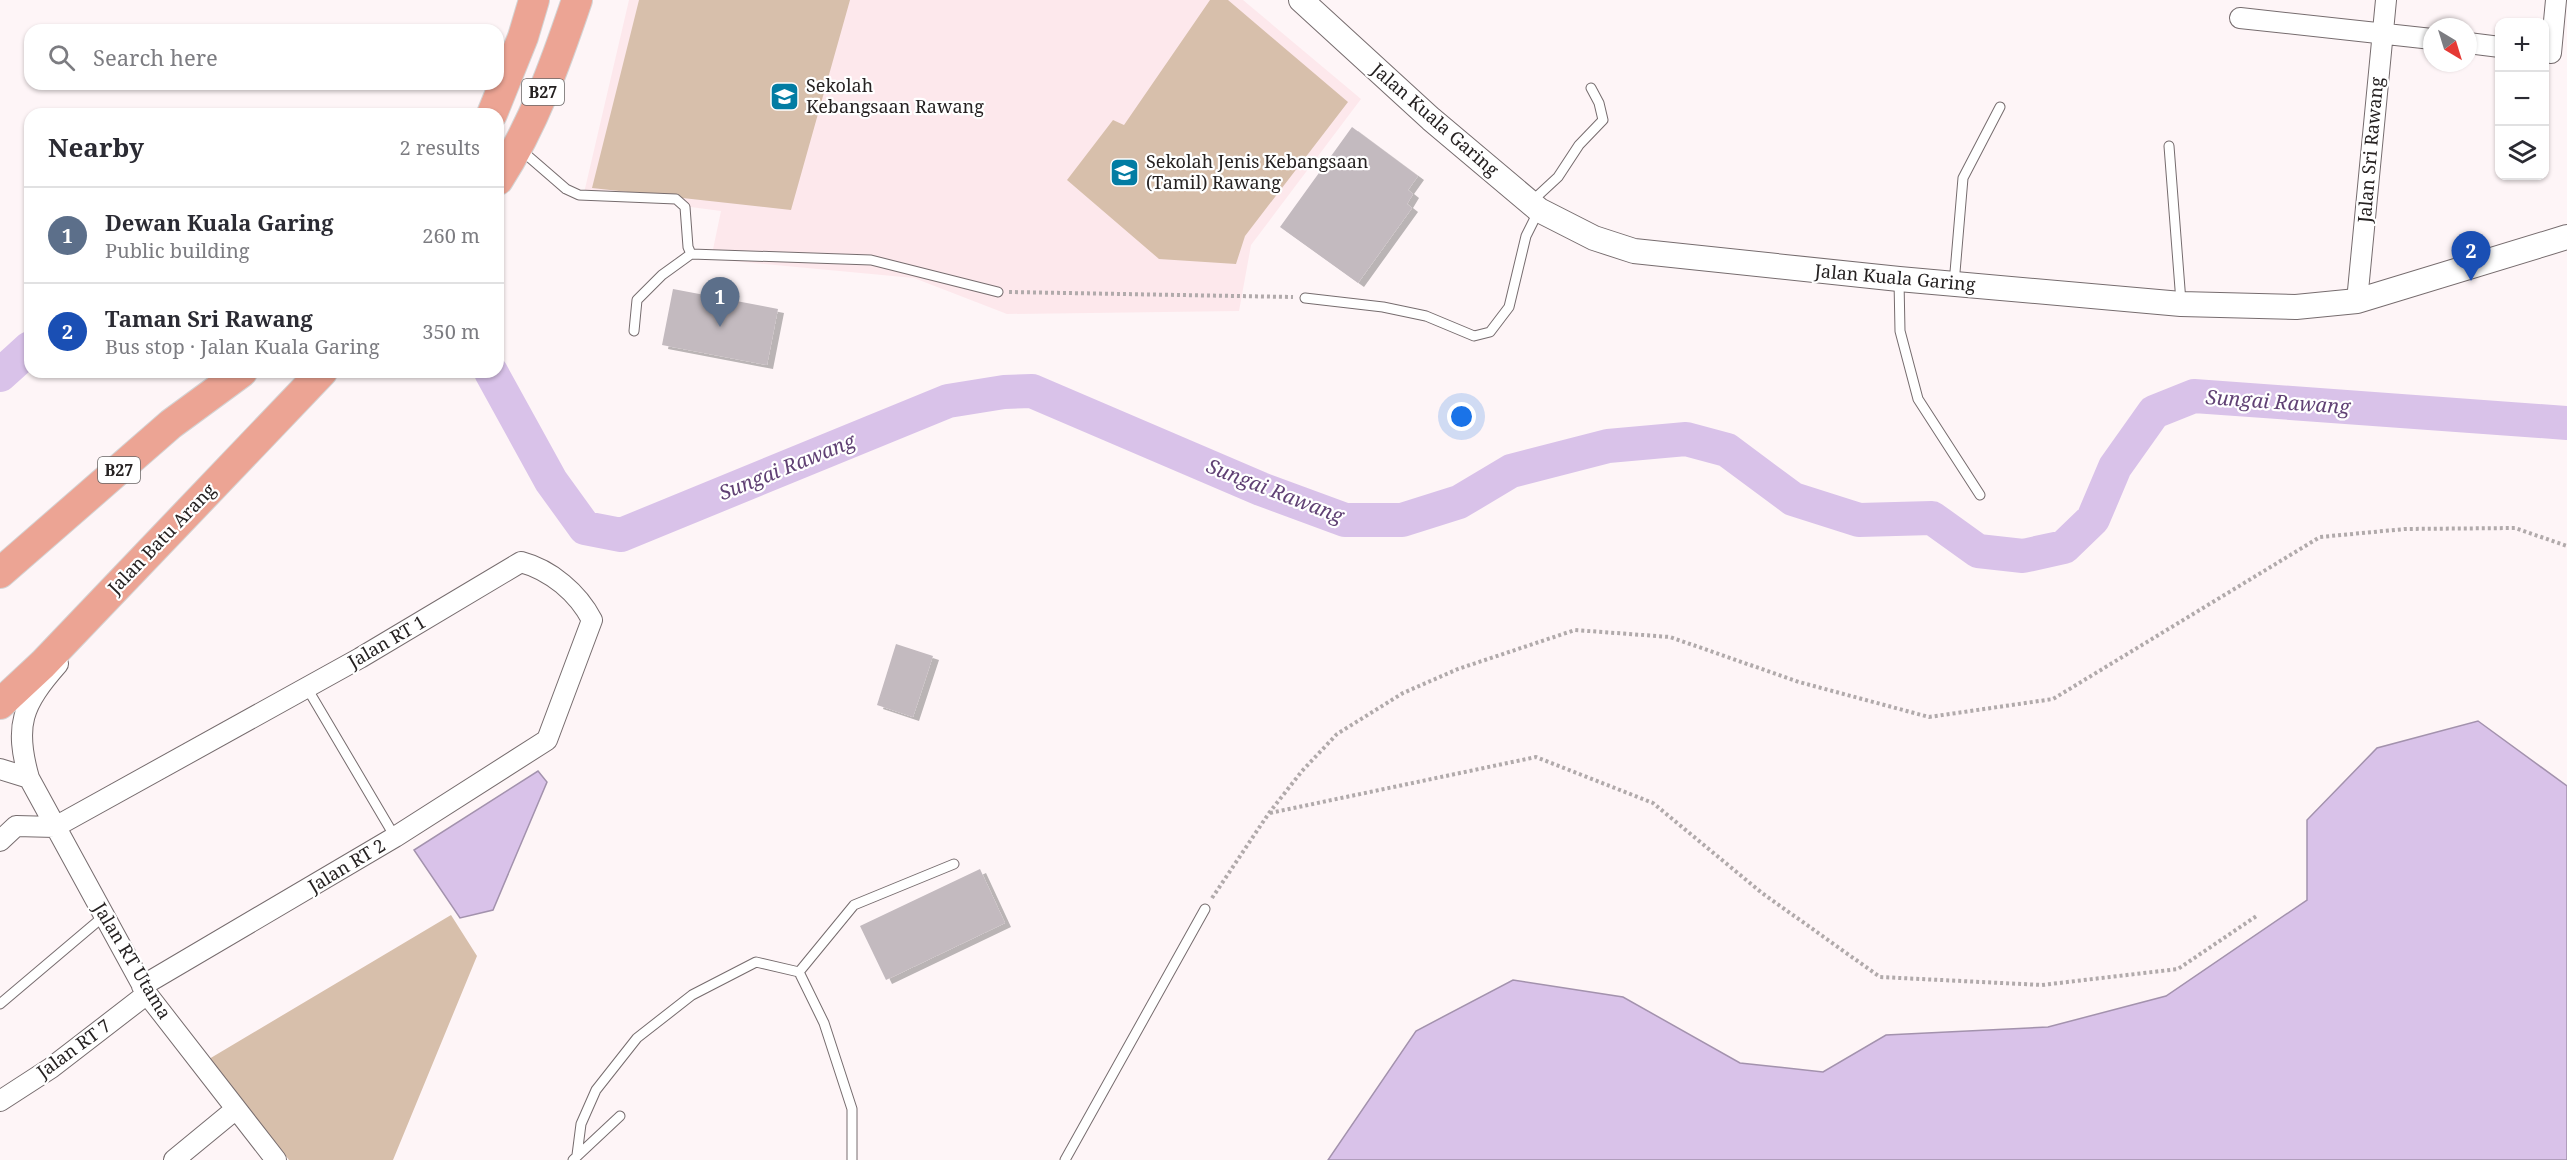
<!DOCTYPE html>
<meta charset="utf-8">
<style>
:root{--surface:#fff;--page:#f7f7f7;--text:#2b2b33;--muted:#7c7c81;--line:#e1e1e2;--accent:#0b8043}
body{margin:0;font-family:"Noto Serif",serif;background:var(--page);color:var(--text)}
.controls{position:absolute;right:18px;top:18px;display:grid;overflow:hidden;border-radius:12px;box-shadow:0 2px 4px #0004}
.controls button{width:54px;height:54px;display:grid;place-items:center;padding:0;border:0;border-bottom:2px solid var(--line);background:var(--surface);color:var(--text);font:30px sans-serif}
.compass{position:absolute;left:2423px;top:18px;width:54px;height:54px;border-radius:50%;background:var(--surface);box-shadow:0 2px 4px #0004;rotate:142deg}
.you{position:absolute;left:1462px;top:417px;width:21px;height:21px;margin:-15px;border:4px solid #fff;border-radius:50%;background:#1a73e8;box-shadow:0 0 0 9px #1a73e833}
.badge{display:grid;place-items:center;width:39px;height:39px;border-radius:50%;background:var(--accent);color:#fff;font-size:20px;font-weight:700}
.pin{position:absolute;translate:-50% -50px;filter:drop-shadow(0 2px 3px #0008)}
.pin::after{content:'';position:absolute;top:32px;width:21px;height:18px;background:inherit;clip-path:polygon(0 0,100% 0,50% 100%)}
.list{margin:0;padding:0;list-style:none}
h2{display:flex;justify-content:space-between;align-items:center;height:78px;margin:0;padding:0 24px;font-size:26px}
h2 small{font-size:20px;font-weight:400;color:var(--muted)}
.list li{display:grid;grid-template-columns:39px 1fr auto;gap:18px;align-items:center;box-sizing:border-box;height:96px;padding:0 24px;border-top:2px solid var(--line)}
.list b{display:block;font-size:22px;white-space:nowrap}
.list p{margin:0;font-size:20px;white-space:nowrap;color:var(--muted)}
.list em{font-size:20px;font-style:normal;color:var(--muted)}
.icon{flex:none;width:33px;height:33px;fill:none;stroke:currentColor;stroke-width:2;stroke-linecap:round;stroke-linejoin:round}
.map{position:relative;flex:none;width:2567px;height:1160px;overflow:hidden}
.search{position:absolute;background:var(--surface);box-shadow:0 2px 4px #0004;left:24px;top:24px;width:480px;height:66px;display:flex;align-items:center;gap:15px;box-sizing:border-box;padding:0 21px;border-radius:18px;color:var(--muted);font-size:22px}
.panel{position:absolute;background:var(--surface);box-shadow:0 2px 4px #0004;left:24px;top:108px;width:480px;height:270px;border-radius:18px}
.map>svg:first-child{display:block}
.built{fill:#fde8ec}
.green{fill:#d7bfab}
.water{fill:#d9c2e9;stroke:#a392ad;stroke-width:1.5}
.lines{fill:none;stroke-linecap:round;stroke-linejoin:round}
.river{stroke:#d9c2e9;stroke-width:34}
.building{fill:#c3babf;filter:url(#shadow)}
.service-casing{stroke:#766c6e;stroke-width:11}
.minor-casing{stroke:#766c6e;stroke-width:22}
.tertiary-casing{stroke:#766c6e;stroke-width:26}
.primary-casing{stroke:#d4d3d3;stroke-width:32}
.path{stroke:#b1aaab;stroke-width:4;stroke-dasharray:3 3;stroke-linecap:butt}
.service{stroke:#fff;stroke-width:9}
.minor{stroke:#fff;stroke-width:20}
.tertiary{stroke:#fff;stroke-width:24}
.primary{stroke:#eca494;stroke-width:30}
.labels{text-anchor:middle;stroke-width:4.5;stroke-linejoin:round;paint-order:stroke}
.shield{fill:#fff;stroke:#676464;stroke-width:1.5}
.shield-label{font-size:16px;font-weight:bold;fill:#262222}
.poi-label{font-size:18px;fill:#262222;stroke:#fff;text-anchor:start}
.street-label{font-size:18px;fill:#262222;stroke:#fff}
.water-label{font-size:20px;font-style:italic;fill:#604174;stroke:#fff}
</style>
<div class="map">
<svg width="2567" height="1160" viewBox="0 0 2567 1160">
<defs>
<filter id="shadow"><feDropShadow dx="6" dy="4" stdDeviation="0" flood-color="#0004"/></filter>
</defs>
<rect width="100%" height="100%" fill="#fef5f7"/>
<path class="built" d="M629,0H1243L1361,99L1251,245L1239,311L1007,314L914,278L711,259L721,211L584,193Z"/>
<path class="green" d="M639,0H850L791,210L592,188Z
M1210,0H1228L1348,102L1245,236L1236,264L1159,259L1067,180L1113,120L1124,125Z
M451,915L477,956L393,1160H289L209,1059Z"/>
<path class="water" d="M2478,721L2567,786V1160H1328L1416,1031L1513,980L1623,997L1740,1063L1823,1072L1886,1035L2048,1027L2166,996L2307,900V820L2377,748Z
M538,771L547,782L493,910L460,918L414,850Z"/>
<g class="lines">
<path class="river" d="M491,372L551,481L585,528L621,535L948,401L1004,392L1032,391L1261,489L1345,520H1402L1459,502L1511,471L1608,446L1686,439L1727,450L1793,499L1859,520L1932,518L1978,551L2023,556L2064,547L2093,519L2115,467L2154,412L2194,396L2567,423
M0,375L30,348"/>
</g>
<path class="building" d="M1352,127L1418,176L1408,190L1413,194L1407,204L1412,208L1358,283L1280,227Z
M673,289L778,309L767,365L662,345Z
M896,644L933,656L913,717L877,705Z
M980,869L1005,923L886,980L860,926Z"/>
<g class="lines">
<defs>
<path id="service" d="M2169,146L2181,302
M521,150L566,189L579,195L676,199L685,207L688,247L691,254L871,260L998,292
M1531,202L1558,177L1579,145L1603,120L1599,103L1591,88
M1899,281L1900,331L1918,399L1980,495
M1954,284L1963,178L2000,107
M1305,298L1383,307L1426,316L1474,336L1490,332L1509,307L1526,236L1539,210
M634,331L637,300L662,275L691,254
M307,688L395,837
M799,972L824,1023L852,1109V1160
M0,1004L104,916
M577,1155L581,1124L596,1090L637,1038L692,995L756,962L799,972L854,905L954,864
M573,1160L620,1116
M1065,1160L1205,909"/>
<path id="minor" d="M2240,18L2432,39
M2468,43L2500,47
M2551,53L2556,0
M2357,301L2386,0
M58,664C22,705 14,725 29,778L147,994L276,1160
M0,769L29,778
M0,841L16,826L55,827L360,658L521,562C551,570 578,593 592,620L547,740L395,837L142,986
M0,1101L51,1068L147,994
M174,1160L236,1109"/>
<path id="tertiary" d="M1301,0L1431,119L1539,210L1594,238L1634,251L1899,279L2181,304L2296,307L2357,301L2567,237"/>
<path id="primary" d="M492,114L523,37L534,0
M498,180C534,124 556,62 577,0
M0,573L171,424L242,372
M0,704L43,664L322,372"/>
</defs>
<use href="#service" class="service-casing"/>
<use href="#minor" class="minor-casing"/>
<use href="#tertiary" class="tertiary-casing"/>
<use href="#primary" class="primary-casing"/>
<path class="path" d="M1009,292L1293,297
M1270,813L1536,757L1653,803L1762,893L1880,977L2042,985L2178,969L2258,915
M1212,898L1269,813L1302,771L1337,734L1403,693L1458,669L1575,630L1670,637L1799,682L1929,717L2053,699L2320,537L2405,529L2515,528L2567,546"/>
<use href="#service" class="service"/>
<use href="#minor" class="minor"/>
<use href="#tertiary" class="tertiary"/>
<use href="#primary" class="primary"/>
</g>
<defs>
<symbol id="school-square" viewBox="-11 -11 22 22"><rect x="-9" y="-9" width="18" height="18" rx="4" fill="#027ca3" stroke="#fff"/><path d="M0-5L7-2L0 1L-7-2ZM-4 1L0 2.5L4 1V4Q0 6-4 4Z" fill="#fff"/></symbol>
</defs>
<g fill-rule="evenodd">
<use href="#school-square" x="768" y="80" width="33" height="33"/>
<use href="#school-square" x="1108" y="156" width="33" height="33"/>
</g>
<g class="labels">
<g class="shield">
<rect x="522" y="79" width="42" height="26" rx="4.5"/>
<rect x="98" y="457" width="42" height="26" rx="4.5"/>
</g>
<g class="shield-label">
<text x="543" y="98">B27</text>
<text x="119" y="476">B27</text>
</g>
<g class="poi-label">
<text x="806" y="92">Sekolah<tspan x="806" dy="21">Kebangsaan Rawang</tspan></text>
<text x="1146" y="168">Sekolah Jenis Kebangsaan<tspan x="1146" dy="21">(Tamil) Rawang</tspan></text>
</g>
<g class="street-label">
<text transform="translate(1435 120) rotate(41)" y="6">Jalan Kuala Garing</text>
<text transform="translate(2371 150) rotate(-85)" y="6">Jalan Sri Rawang</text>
<text transform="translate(1895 278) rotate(5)" y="6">Jalan Kuala Garing</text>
<text transform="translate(162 539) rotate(-46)" y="6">Jalan Batu Arang</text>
<text transform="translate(387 642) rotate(-30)" y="6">Jalan RT 1</text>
<text transform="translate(347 866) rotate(-31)" y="6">Jalan RT 2</text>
<text transform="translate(132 961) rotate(59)" y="6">Jalan RT Utama</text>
<text transform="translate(74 1049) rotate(-36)" y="6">Jalan RT 7</text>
</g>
<g class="water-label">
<text transform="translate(2278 402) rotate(4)" y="7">Sungai Rawang</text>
<text transform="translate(787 467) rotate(-22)" y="7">Sungai Rawang</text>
<text transform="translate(1275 491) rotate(21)" y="7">Sungai Rawang</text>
</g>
</g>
</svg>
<div class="controls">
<button>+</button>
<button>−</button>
<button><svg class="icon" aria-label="layers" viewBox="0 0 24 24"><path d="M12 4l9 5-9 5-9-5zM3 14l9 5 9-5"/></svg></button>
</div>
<svg class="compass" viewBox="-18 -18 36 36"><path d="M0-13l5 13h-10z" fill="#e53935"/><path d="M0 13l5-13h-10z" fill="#7c7c81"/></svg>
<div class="you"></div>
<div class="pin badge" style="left:720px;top:327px;background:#5c6f8a">1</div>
<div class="pin badge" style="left:2471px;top:281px;background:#1a4fb4">2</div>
<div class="search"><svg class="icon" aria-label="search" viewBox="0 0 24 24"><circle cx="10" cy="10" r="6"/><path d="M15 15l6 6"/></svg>Search here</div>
<section class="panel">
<h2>Nearby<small>2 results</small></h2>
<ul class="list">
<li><span class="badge" style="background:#5c6f8a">1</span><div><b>Dewan Kuala Garing</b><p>Public building</p></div><em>260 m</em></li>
<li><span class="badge" style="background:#1a4fb4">2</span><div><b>Taman Sri Rawang</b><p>Bus stop · Jalan Kuala Garing</p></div><em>350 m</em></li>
</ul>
</section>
</div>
